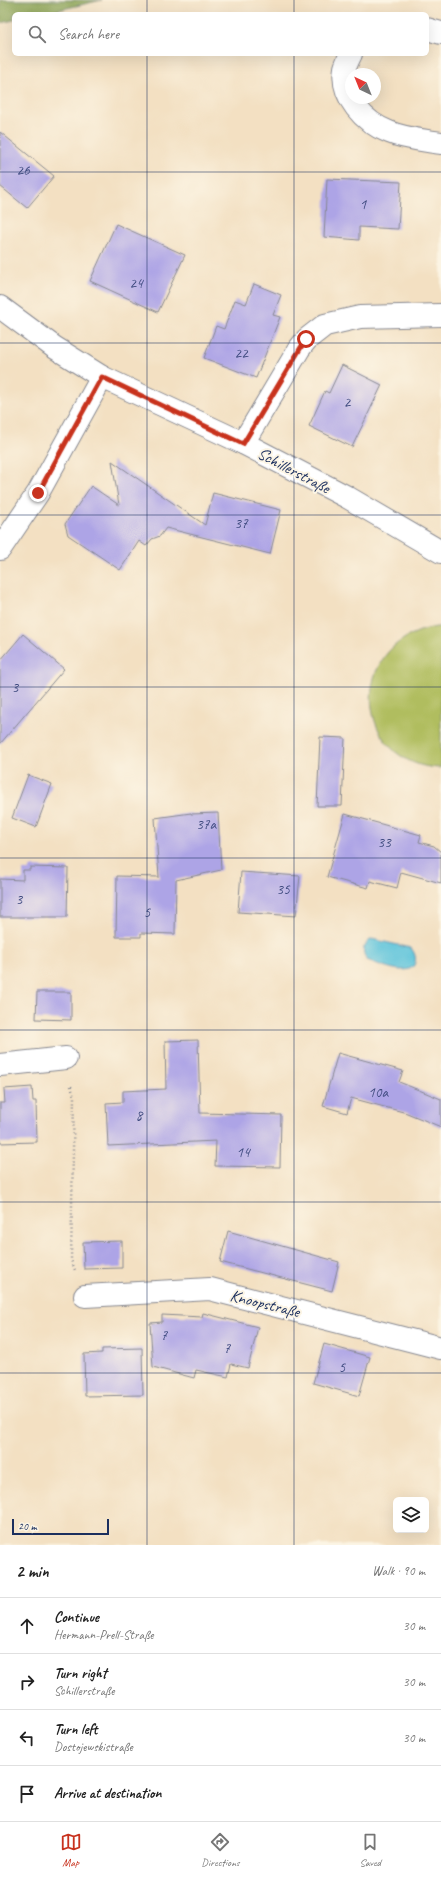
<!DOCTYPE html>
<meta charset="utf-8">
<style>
:root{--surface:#fff;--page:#f2f2f2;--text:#222;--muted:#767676;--line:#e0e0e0;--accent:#c8321e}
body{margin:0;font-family:Caveat,sans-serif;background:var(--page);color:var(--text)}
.controls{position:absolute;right:12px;bottom:12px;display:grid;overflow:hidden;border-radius:6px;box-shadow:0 4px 16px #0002}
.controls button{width:36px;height:36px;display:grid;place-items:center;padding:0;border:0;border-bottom:1px solid var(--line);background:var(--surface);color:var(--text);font:20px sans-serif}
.compass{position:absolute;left:345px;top:68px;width:36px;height:36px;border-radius:50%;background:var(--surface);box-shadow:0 4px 16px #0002;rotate:317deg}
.scale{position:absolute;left:12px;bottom:10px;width:97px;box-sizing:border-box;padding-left:4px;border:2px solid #1b2f5e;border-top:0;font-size:11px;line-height:14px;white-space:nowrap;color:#1b2f5e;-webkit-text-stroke:3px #fcf5e5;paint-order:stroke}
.stop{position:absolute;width:12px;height:12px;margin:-9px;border:3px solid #c8321e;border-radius:50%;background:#fff}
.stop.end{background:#c8321e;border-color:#fff;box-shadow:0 1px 4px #0008}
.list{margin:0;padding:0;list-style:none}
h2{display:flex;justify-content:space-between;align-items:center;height:52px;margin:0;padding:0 16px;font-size:17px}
h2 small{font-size:13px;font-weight:400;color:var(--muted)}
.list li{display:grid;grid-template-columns:26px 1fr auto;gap:12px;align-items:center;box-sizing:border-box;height:56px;padding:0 16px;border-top:1px solid var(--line)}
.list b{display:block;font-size:15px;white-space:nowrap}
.list p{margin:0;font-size:13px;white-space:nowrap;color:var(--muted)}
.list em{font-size:13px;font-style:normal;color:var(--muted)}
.icon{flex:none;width:22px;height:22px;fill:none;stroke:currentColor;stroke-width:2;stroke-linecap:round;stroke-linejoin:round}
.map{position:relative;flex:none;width:441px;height:1545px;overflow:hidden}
.search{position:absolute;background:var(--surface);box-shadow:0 4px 16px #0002;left:12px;right:12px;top:12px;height:44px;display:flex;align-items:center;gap:10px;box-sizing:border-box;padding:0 14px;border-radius:6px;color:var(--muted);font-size:15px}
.sheet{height:276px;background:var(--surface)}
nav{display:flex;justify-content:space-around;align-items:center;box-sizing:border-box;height:56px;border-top:1px solid var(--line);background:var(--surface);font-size:11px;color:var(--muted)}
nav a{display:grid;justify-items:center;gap:2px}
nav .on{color:var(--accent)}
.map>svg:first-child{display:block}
.green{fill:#b0bd5f;stroke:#66765e}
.forest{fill:#8ca456;stroke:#546a5a}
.water{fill:#5ec4db;stroke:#3c7a9c}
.building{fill:#ada4e6}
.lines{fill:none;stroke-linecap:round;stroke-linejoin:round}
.minor-casing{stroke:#878890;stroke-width:24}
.tertiary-casing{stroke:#878890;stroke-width:24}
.path{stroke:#878890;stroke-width:2.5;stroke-dasharray:1 3;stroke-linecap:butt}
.minor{stroke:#fff;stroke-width:22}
.tertiary{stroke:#fff;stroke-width:22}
.route{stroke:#c8321e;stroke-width:5}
.grid{fill:none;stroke:#1b2f5e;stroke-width:1;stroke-opacity:0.55}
.labels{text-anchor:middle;stroke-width:4;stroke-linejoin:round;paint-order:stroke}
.number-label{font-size:15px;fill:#404c80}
.street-label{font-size:17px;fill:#1b2f5e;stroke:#fcf5e5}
</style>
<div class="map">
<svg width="441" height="1545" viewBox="0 0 441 1545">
<rect width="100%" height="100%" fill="#fcf5e5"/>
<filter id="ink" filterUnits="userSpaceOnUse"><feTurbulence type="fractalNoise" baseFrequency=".025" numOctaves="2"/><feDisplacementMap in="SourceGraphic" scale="8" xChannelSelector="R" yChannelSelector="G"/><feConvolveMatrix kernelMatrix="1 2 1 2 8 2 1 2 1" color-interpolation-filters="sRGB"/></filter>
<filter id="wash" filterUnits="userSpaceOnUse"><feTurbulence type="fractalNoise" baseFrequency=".012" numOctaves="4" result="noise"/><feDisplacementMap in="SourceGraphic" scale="16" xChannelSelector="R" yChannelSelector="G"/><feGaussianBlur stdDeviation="0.9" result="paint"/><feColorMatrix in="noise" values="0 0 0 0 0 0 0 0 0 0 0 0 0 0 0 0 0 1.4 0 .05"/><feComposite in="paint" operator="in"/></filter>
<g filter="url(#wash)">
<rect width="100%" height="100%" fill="#f3e0c2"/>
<path class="green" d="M436,627H441V768C356,767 342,643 436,627Z"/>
<path class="forest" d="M0,0H102L41,14H14V20L0,23Z"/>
<path class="water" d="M372,939L411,948C415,953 417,959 414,965C407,977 378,964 367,960C361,951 363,944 372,939Z"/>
<g id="blocks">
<path class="building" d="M0,132L54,176L27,208L0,186Z
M327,179L401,182L398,229L359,227V240L324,237Z
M116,224L185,255L158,312L90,281Z
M254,284L281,295L273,315L280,317L256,378L204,358L216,326L224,329L235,300L246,304Z
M342,365L382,385L352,447L309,426L325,391L329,393Z
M112,461L205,525L213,493L281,510L270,554L166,528L160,536L152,539L146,546L139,541L120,570L68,535L65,524L91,486L119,505Z
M23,634L64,669L0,744V661Z
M320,737L345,738L342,806H317Z
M28,775L52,784L36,827L12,818Z
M191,813V814L218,813L221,870L176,880L175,934L141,933V937H116L117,876L159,877L155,818Z
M345,814L421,835L419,842L434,846L441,852V883L401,872L397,888L370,881L368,888L327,877Z
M30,867L68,868L67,917H0V879L23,880V870H30Z
M241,872L300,876L296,916L238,912Z
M37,992H71V1020L36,1019Z
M198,1040L200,1113L281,1115L280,1167L215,1166L216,1141L108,1146L106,1103L123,1102V1091L166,1089L165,1041Z
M338,1053L403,1071L399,1082L441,1099V1127L407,1113L351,1098L347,1113L323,1106Z
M32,1087L33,1101H36L37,1142L0,1143V1103H5L4,1089Z
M228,1231L339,1262L332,1291L220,1262Z
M122,1241V1268L84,1269L83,1242Z
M203,1313L258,1327L248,1368L231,1364L228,1377L196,1370L194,1378L153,1367L150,1323L162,1322V1315L202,1317Z
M324,1344L370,1357L359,1396L313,1383Z
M142,1348L143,1395L85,1396L84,1354L102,1353V1349Z"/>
</g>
</g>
<g filter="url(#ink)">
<use href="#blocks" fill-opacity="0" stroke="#878890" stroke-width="1"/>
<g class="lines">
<defs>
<path id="minor" d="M427,29L441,33
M351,54C349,58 346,64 345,68C340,97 365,123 389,132C405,139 425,140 441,143
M243,443L299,349L307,339L325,325L360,317L441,315
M0,549L38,493L102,377
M0,1065L66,1058
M85,1296L210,1289L441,1348"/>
<path id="tertiary" d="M0,307L54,347L102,377L243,443L347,497L441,552"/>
</defs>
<use href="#minor" class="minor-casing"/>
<use href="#tertiary" class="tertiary-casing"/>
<path class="path" d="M71,1086L74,1097L71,1260L75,1270"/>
<use href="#minor" class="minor"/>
<use href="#tertiary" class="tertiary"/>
</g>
</g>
<g class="lines" filter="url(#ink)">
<path class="route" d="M38,493L102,377L243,444L306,339"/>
</g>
<path class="grid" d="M147,0V14M294,0V14M147,54V1545M294,54V1545M0,172H441M0,343H441M0,515H441M0,687H441M0,858H441M0,1030H441M0,1202H441M0,1373H441"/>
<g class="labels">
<g class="number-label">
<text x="23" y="175">26</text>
<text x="363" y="209">1</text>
<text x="136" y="288">24</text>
<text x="241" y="358">22</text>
<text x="347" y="407">2</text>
<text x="241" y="528">37</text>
<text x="15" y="692">3</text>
<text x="206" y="829">37a</text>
<text x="384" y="847">33</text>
<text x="283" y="894">35</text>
<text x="19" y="904">3</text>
<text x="147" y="917">5</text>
<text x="378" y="1097">10a</text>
<text x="139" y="1120">8</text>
<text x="243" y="1157">14</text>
<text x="164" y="1340">7</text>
<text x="227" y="1353">7</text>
<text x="342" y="1372">5</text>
</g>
<g class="street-label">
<text transform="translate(294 470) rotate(28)" y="6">Schillerstraße</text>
<text transform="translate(265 1303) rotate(14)" y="6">Knoopstraße</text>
</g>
</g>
</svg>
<div class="controls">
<button><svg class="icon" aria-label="layers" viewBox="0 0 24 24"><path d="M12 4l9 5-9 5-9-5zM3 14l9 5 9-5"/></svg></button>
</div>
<svg class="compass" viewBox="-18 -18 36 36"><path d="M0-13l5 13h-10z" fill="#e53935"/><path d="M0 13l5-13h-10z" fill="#767676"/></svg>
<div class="scale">20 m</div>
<div class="stop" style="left:306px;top:339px"></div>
<div class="stop end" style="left:38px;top:493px"></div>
<div class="search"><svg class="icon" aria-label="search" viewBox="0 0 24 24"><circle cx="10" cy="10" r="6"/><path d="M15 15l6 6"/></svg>Search here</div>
</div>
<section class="sheet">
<h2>2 min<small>Walk · 90 m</small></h2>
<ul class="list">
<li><svg class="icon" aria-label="ahead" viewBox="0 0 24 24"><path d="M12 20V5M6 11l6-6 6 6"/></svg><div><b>Continue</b><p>Hermann-Prell-Straße</p></div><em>30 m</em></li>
<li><svg class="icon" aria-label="right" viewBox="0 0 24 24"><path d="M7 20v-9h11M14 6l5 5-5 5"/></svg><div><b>Turn right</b><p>Schillerstraße</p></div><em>30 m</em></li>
<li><svg class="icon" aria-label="left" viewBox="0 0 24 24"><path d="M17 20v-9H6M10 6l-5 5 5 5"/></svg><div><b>Turn left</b><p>Dostojewskistraße</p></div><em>30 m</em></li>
<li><svg class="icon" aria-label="arrive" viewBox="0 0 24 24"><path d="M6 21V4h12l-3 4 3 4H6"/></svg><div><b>Arrive at destination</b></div></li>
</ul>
</section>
<nav>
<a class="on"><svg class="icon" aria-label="map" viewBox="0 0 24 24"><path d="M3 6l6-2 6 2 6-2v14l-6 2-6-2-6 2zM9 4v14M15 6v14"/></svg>Map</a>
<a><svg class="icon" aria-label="directions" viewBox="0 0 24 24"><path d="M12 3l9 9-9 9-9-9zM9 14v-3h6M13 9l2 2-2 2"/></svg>Directions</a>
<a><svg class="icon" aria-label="saved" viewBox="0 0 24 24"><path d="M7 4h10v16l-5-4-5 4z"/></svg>Saved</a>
</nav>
